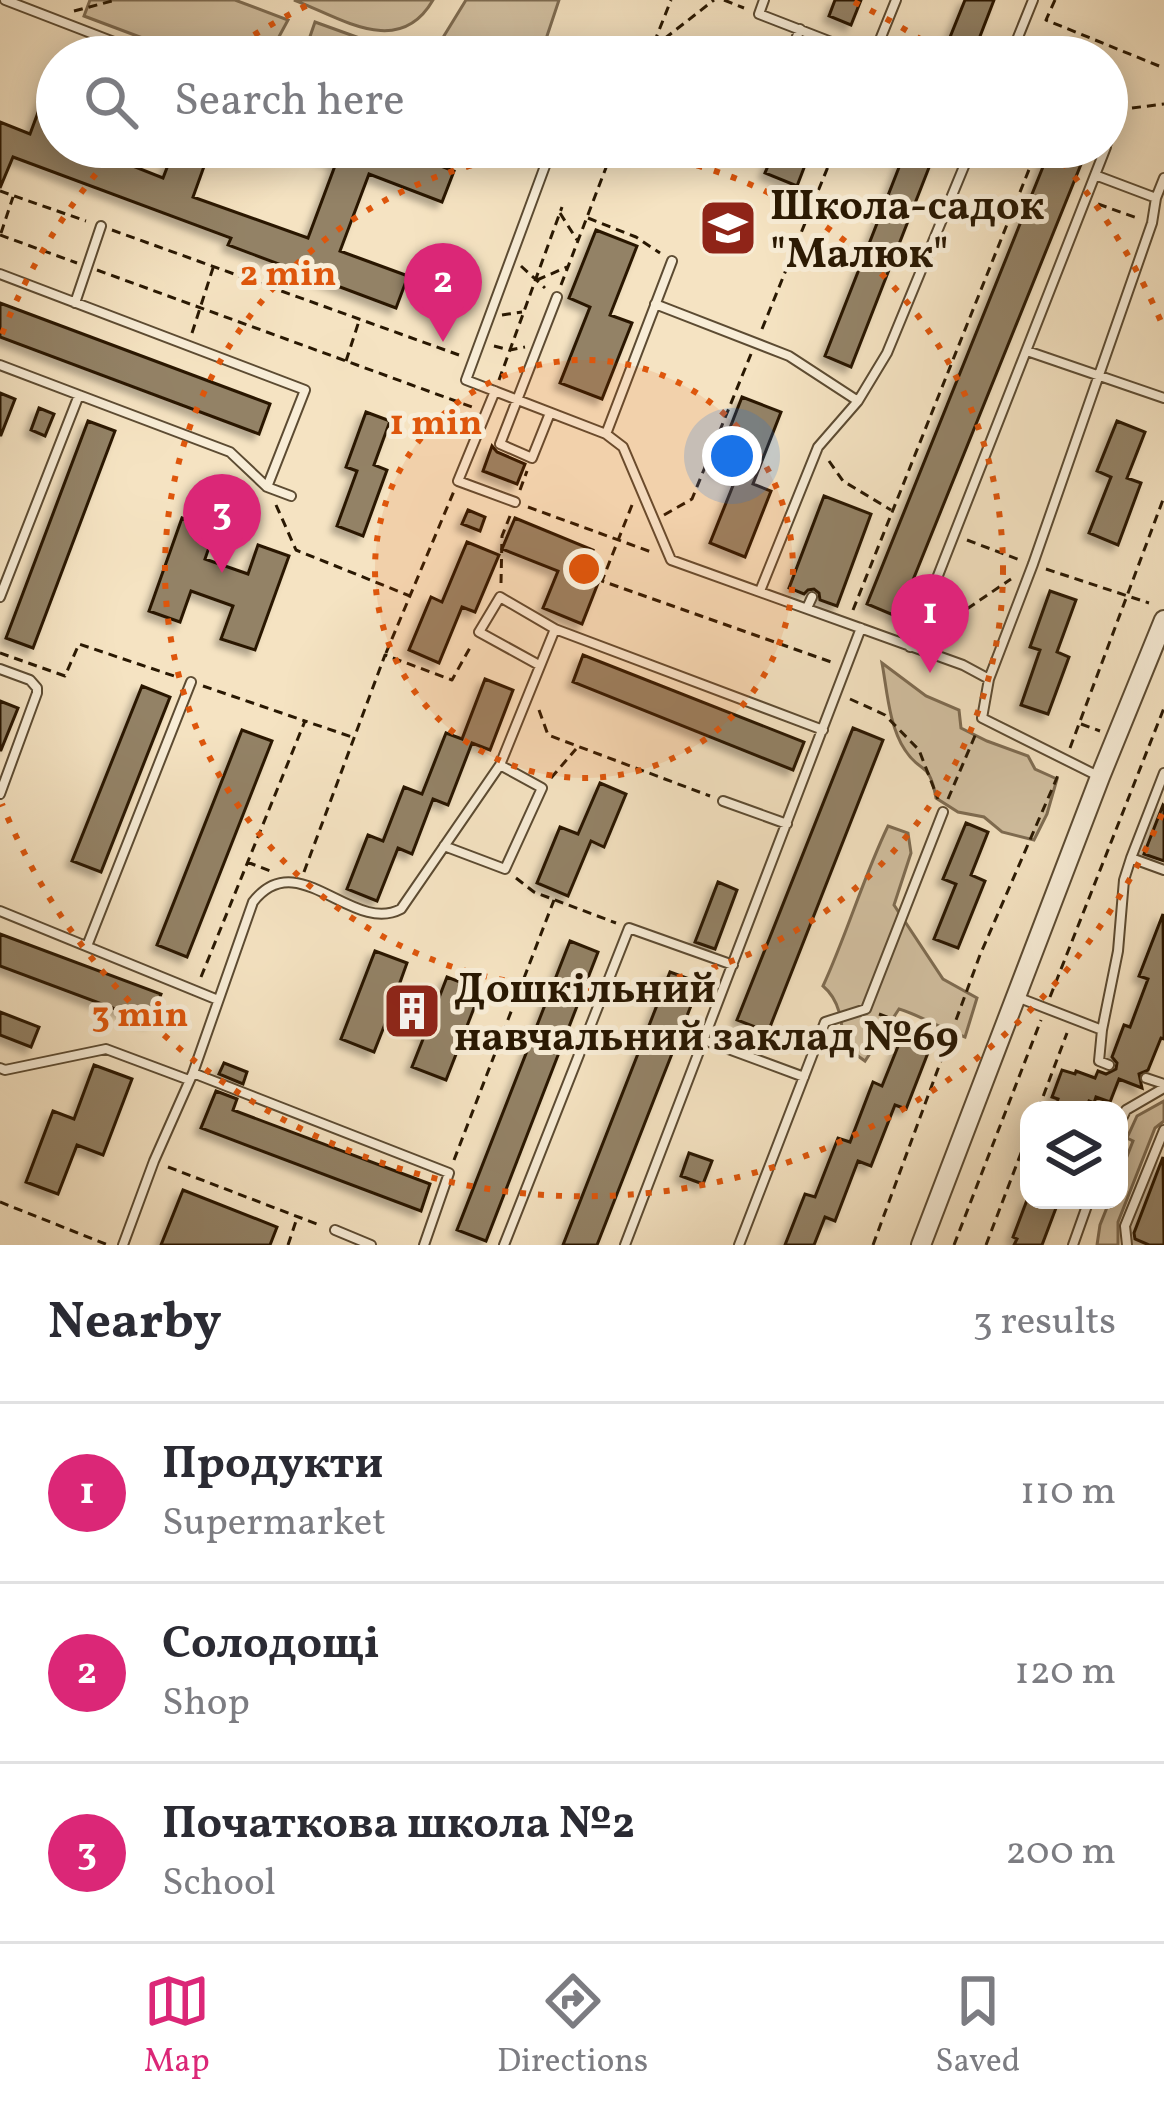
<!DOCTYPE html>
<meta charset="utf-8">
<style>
:root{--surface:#fff;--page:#f7f7f7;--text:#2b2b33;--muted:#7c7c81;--line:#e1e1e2;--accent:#db2777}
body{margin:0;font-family:Vollkorn,serif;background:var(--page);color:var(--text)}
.controls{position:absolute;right:36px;bottom:36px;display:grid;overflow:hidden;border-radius:24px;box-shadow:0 6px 30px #0003}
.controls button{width:108px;height:108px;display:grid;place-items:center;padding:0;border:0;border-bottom:3px solid var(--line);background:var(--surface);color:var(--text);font:60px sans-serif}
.you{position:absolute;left:732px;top:456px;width:42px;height:42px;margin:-30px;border:9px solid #fff;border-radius:50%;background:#1a73e8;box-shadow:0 0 0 18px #1a73e833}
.badge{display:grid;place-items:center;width:78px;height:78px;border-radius:50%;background:var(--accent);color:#fff;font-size:39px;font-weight:700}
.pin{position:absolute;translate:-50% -99px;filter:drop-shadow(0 3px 6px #0008)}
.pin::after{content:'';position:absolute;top:63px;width:42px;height:36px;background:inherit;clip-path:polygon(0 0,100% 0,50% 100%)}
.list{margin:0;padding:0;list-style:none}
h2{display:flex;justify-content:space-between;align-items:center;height:156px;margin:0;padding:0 48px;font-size:51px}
h2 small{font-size:39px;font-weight:400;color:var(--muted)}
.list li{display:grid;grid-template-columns:78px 1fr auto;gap:36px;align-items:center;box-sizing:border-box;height:180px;padding:0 48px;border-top:3px solid var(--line)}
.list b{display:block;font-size:45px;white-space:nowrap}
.list p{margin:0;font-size:39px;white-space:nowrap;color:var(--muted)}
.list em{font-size:39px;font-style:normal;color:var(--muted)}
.icon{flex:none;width:66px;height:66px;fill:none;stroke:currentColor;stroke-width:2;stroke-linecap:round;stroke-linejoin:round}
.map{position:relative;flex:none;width:1164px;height:1245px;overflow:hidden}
.search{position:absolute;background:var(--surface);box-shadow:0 6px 30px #0003;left:36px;right:36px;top:36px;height:132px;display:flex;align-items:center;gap:30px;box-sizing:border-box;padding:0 42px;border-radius:66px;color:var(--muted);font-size:45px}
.sheet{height:696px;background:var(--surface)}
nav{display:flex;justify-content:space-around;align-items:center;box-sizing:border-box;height:168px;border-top:3px solid var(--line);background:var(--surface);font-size:33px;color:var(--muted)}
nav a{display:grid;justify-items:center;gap:6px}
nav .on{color:var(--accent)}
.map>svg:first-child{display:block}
.green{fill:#d2c0a1;stroke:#7e6c52;stroke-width:3}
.building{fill:#938266;stroke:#291802;stroke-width:3;filter:url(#shadow)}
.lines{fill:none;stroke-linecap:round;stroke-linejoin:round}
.service-casing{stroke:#5c4b32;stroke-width:12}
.tertiary-casing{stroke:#5c4b32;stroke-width:22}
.path{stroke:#291802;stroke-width:3;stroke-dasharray:9 6;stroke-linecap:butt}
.service{stroke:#f8edd7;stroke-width:8}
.tertiary{stroke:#f8edd7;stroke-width:18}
.ring{fill:none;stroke:#de560c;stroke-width:6;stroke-dasharray:6 12}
.labels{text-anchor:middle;stroke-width:10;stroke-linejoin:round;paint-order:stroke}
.poi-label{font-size:42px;font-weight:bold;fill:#291802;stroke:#f8edd7;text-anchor:start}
.centre{fill:#de560c;stroke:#f8edd7;stroke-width:6}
.ring-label{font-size:36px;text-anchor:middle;font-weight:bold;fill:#de560c;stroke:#f8edd7;stroke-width:10;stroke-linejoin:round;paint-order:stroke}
</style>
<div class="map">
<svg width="1164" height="1245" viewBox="0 0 1164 1245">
<defs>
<filter id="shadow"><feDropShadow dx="-5.5" dy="5.5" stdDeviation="3" flood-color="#0004"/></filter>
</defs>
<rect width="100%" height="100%" fill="#f5e3c2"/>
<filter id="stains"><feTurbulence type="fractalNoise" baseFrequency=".00167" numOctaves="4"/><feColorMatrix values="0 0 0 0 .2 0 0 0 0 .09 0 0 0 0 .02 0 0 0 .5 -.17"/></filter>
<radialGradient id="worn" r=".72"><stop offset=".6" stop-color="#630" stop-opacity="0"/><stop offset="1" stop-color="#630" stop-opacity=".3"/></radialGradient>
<path class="green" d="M90,0H235L288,20L268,57H193L84,16Z
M294,0H433C399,59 341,18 294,0Z
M466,0H559L540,57H431Z
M315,22L412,57H323L305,51Z
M882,663L926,696L959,710L961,728L987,741L1028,756L1035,769L1057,779L1047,814L1034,840L1002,832L984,817L958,812L936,798C929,759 921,775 905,750C889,726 887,690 882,663Z
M888,826L908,833L911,853L894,905L943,979L977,998L965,1037C941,1029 922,1016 899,1009L865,1061L844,1046C842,1024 841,1001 823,986C847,934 863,878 888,826Z
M1164,1101V1121L1155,1128L1118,1222V1245H1097L1100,1225L1110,1200H1119V1177L1133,1141L1127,1138L1137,1116Z"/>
<path class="building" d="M835,0H861L851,25L829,16Z
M965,0H994L972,57H942Z
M56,64L57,147H93L92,150L163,178L175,147H211L193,197L308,238L336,163L298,147H391L454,171L442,202L369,174L340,251L408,276L396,308L228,245L231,238L13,157L0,188V122L30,134Z
M776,147H812L797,186L765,173Z
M907,147H937L851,367L825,356Z
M1051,147H1088L898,617L867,604Z
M596,230L637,246L610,315L632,323L602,399L560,383L590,307L569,298Z
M0,303L270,404L259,434L0,337Z
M0,393L15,399L1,435H0Z
M742,397L781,412L753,484L771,491L745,557L710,543L736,478L714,469Z
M39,408L54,414L45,436L31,430Z
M366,412L390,421L374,465L387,470L363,536L337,526L357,471L346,467Z
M88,421L115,431L33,648L6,638Z
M1117,421L1145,432L1127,478L1141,483L1118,545L1089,533L1111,477L1097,471Z
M492,446L497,452L525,464L517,484L483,471Z
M824,496L871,514L837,606L820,600L819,593L814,589L808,590L804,594L789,588Z
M468,510L485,517L480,531L462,524Z
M182,518L215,530L205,559L248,574L258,545L289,556L255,650L221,639L233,606L191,591L180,622L149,611Z
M515,518L593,550L584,572L600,578L582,624L543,608L558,571L502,549Z
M467,542L499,555L475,612L462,607L439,663L409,650L431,597L442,602Z
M1050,591L1076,600L1057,652L1069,657L1048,714L1021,705L1040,650L1030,647Z
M583,655L804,742L793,770L573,682Z
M485,679L513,690L490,750L472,743L448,805L433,799L412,854L398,848L377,901L347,889L368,835L383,841L404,787L422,794L446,733L462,739Z
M142,686L170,697L101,872L72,861Z
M0,701L18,708L1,750H0Z
M853,728L883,740L768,1032L737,1020Z
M242,730L272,741L187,957L157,945Z
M600,783L626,794L604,847L591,841L568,896L537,883L560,827L578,834Z
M1163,805L1164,806V861L1144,854Z
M966,823L988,832L971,875L985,881L958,948L934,939L956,884L943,879Z
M718,882L737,890L715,949L695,942Z
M1163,914L1164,1039L1161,1038L1148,1070L1139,1074L1142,1088L1119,1079L1110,1102L1096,1097L1094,1103L1089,1101L1085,1110H1054L1058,1099L1052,1097L1062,1070L1075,1074L1076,1071L1095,1078L1098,1071L1106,1074L1116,1069L1117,1063L1112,1057L1124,1025L1130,1027L1148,979L1139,976Z
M0,934L161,994L150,1022L0,966Z
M570,941L598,952L486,1241L457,1230Z
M375,951L407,963L398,988L437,1003L447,977L481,990L446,1080L412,1067L425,1034L387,1019L374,1052L341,1039Z
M670,972L700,983L662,1079L597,1245H563Z
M0,1012L39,1027L31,1047L0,1035Z
M903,1034L931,1045L906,1109L895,1105L871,1166L858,1161L835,1221L825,1217L814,1245H785L805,1194L815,1197L838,1138L850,1142L873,1082L882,1086Z
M224,1063L247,1072L243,1084L219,1074Z
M94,1065L132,1079L103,1155L77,1145L58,1194L26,1182L53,1111L74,1119Z
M216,1091L237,1099L233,1110L430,1184L421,1211L201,1128Z
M689,1153L712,1161L703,1184L681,1176Z
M1163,1157L1164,1245H1149L1135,1239L1134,1233Z
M183,1190L277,1227L270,1245H161Z
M1027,1200H1059L1042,1245H1014L1017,1239L1013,1237Z"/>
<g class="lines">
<defs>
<path id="service" d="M5,0L153,57
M764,0L759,14L870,57
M789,57L800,29
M873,57L896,0
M1010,57L1033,0
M1107,143L1120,110
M552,147L466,380L606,434L623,447L671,560L963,665L989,679L982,718L1100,777
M587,147L611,155
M1095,175L1156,198
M0,274L305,390L267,487
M75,303L101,226
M655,304L789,356L858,401
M1027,351L1164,398
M0,365L79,395
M495,391L458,481L515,502
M550,413L532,458L500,444L557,297
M606,434L672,261
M760,591L818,447L858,401L887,353L972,147
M0,597L79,395L230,452L267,487L291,496
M807,608L812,597
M910,647L1106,147
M539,665L479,632L500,597L555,629L823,730
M0,669L30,680L37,688V693L0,794
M989,679L1033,564L1152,223L1156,198L1164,178
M1164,773L1131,858L1164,870
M723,801L787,824
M444,846L505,869L542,788L500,765
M0,911L218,1000
M87,946L191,682
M1017,997L1102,1030L1118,951L1124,880L1131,858
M1102,1030L1099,1061L1109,1065
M704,1040L804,1077
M0,1068L5,1070L106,1049L189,1080
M193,1073L449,1173L424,1245
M1146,1078L1164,1084
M1119,1125L1126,1110L1164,1088
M335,1230L371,1245
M123,1245L154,1161L193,1073L253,902C298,844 352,935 401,909L500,765L555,629
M504,1245L629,928L733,965
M625,1245L861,628
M739,1245L825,1022L866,1009L943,812
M1073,1245L1089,1200
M1127,1245L1125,1226L1164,1130"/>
<path id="tertiary" d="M921,1245L1100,777L1164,620"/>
</defs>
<use href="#service" class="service-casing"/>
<use href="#tertiary" class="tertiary-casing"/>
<path class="path" d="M724,0L744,8
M1055,0L1046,20L1164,68
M74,11L116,0
M654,43L671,0
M641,57L714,0
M1132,108L1164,104
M474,147L481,163
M0,191L86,221
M1098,204L1140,219
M560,213L577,240
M588,218L636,237L660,253
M112,230L459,355
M1,233L13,197
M0,235L77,263
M521,266L545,288
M97,270L472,407
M537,280L567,267
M561,285L607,165
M502,315L522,312
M762,329L836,147
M192,333L213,268
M494,346L510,350L525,347
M346,361L359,321
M499,380L562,207
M829,461L843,481L891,510
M520,490L527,471
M276,505L296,550L410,596
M632,505L602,581L834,663
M528,507L654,553
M664,515L692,499L751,354
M967,540L1020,560
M1046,569L1149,603
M501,583L502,536L510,516
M853,610L1038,147
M930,634L1011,579
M0,653L65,676L79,644L177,677
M386,653L454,491
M203,686L305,721
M850,699L885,715L919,750L938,799
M539,710L548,735L710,796
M1081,724L1100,731
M1070,748L1164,497
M551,778L576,749
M948,799L977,731
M247,862L273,872
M304,872L385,655L452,680L472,644
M516,878L534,892L616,923
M201,977L305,721L352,737
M1050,997L1164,708
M879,1014L947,1040
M1038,1110L1067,1033
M454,1160L554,900
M168,1167L322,1226
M0,1202L108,1245
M288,1245L297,1218
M873,1245L980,955L1059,773
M954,1245L1041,1020
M986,1245L1029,1132"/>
<use href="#service" class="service"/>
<use href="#tertiary" class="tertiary"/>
</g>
<circle cx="584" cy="569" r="209" fill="#de560c" fill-opacity=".12"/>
<g class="ring">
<circle cx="584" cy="569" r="209"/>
<circle cx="584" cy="569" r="419"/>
<path d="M1162 814A628 628 0 0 1 2 804M2 334A628 628 0 0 1 117 149M224 55A628 628 0 0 1 314 2M854 2A628 628 0 0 1 944 55M1051 149A628 628 0 0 1 1162 324"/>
</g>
<defs>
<symbol id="school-square" viewBox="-11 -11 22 22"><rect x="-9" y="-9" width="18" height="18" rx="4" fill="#8f2418" stroke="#f8edd7"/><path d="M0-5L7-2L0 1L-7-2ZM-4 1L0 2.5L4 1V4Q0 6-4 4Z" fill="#fff"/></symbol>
<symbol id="building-square" viewBox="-11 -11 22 22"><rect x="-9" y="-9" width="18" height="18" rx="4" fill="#8f2418" stroke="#f8edd7"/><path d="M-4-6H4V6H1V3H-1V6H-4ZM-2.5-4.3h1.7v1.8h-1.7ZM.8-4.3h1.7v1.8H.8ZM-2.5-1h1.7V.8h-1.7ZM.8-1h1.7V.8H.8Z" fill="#fff"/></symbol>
</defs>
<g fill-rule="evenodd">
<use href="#school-square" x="695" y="195" width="66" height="66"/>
<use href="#building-square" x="379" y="978" width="66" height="66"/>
</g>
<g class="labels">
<g class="poi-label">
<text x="770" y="219">Школа-садок<tspan x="770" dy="48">"Малюк"</tspan></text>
<text x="454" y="1002">Дошкільний<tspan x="454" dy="48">навчальний заклад №69</tspan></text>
</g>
</g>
<circle cx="584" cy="569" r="18" class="centre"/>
<g class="ring-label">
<text x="288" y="285">2 min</text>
<text x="436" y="434">1 min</text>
<text x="140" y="1026">3 min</text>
</g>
<rect width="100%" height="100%" filter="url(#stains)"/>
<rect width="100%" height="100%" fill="url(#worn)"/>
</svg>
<div class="controls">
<button><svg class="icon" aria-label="layers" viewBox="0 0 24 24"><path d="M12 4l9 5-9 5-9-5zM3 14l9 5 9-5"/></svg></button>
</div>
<div class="you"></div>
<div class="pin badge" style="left:930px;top:673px">1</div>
<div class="pin badge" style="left:443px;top:342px">2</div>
<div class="pin badge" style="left:222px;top:573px">3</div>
<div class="search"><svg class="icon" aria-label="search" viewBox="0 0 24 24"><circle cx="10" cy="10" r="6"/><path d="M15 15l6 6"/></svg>Search here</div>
</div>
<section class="sheet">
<h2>Nearby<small>3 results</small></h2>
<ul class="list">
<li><span class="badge">1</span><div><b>Продукти</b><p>Supermarket</p></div><em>110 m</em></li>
<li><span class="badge">2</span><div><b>Солодощі</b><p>Shop</p></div><em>120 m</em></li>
<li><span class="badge">3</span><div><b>Початкова школа №2</b><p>School</p></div><em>200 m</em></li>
</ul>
</section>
<nav>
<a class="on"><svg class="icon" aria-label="map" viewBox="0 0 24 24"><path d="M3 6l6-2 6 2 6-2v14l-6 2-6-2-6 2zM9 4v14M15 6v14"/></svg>Map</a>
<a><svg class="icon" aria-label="directions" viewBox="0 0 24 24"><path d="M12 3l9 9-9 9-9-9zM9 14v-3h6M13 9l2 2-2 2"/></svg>Directions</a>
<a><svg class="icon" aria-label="saved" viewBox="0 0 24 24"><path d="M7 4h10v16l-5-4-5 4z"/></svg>Saved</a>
</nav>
